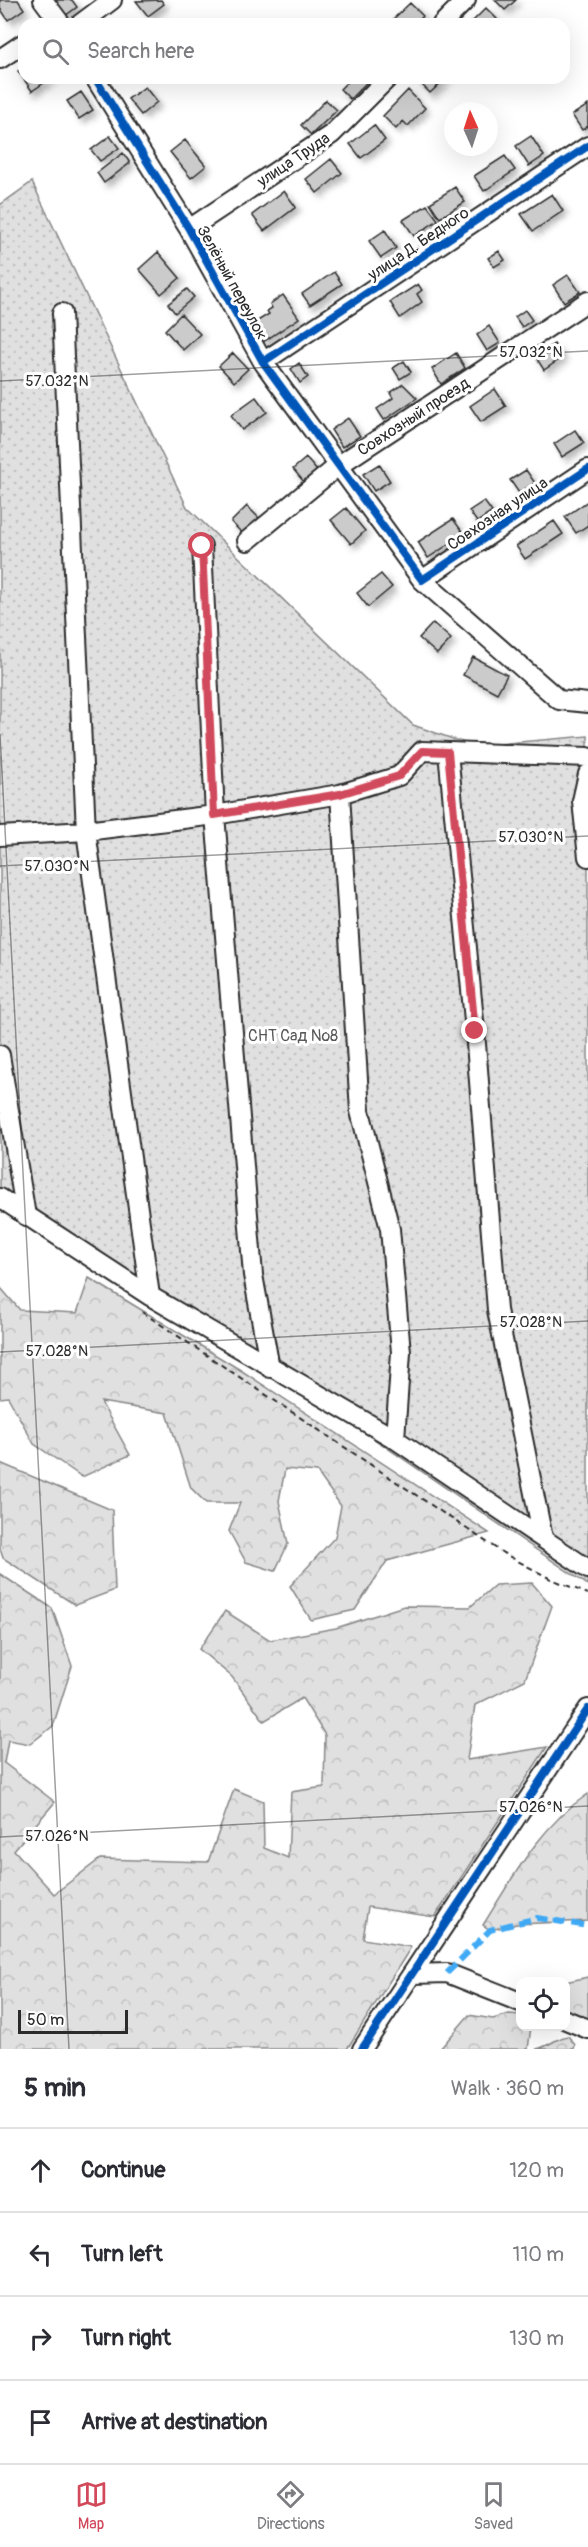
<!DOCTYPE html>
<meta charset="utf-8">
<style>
:root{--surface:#fff;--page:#f2f2f3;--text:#2b2b33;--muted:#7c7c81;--line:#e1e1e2;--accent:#d1495b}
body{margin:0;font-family:Pangolin,sans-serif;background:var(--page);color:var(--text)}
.controls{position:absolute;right:18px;bottom:18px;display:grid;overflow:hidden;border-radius:12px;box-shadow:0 6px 24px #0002}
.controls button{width:54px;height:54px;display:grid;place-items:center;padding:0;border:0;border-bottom:2px solid var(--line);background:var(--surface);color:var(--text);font:30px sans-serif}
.compass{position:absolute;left:444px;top:102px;width:54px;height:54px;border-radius:50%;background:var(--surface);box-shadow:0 6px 24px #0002;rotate:357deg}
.scale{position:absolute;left:18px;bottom:15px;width:110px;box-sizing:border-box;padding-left:6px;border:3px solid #2b2b2b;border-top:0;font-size:16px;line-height:21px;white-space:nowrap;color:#2b2b2b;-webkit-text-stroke:4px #fff;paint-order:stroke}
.stop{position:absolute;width:18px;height:18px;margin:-14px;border:4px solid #d1495b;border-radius:50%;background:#fff}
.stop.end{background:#d1495b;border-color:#fff;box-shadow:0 2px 6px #0008}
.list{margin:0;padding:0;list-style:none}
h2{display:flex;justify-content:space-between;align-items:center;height:78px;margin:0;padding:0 24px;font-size:26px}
h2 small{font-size:20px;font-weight:400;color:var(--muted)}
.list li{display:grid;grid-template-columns:39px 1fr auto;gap:18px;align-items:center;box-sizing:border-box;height:84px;padding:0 24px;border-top:2px solid var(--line)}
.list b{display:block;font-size:22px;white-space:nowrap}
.list em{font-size:20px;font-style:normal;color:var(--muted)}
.icon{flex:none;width:33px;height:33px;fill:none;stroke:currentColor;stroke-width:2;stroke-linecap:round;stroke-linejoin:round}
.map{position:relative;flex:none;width:588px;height:2049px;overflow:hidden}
.search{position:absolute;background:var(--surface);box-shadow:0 6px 24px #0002;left:18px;right:18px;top:18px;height:66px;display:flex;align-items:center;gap:15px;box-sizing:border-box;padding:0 21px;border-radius:18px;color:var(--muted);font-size:22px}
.sheet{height:414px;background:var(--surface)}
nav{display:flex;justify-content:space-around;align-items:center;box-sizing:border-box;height:84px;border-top:2px solid var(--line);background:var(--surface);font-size:16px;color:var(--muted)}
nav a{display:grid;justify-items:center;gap:3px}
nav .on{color:var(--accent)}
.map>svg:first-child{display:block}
.forest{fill:url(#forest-crowns);stroke:#868686;stroke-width:1.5}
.garden{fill:url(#garden-dots);stroke:#868686;stroke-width:1.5}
.building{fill:#cbcbcb;stroke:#2b2b2b;stroke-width:1.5;filter:url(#shadow)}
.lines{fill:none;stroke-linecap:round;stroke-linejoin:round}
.minor-casing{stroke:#2b2b2b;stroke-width:22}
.path{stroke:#2b2b2b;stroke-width:2;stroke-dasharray:6 4.5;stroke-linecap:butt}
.minor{stroke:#fff;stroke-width:18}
.quiet{stroke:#3fa9f5;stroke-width:6;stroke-dasharray:12 6;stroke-linecap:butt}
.cycleway-casing{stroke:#fff;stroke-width:11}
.cycleway{stroke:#0057b8;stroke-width:8}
.route{stroke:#d1495b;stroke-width:8}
.ticks{fill:none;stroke:#2b2b2b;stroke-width:1.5;stroke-opacity:0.45}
.labels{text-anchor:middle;stroke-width:6;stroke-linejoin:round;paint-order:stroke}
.street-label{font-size:16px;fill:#2b2b2b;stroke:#fff}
.park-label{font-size:16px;fill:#585858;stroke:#fff}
.ticks-label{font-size:15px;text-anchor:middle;fill:#2b2b2b;stroke:#fff;stroke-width:6;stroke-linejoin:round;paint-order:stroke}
</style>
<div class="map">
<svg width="588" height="2049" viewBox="0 0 588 2049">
<defs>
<pattern id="forest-crowns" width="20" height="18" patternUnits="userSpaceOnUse" patternTransform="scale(1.5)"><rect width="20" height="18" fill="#e0e0e0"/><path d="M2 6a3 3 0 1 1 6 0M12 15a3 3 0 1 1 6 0" fill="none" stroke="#c0c0c0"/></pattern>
<pattern id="garden-dots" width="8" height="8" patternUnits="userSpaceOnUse" patternTransform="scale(1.5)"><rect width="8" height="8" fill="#e0e0e0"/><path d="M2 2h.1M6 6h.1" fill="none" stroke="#c0c0c0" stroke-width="1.8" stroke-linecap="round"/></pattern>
<filter id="shadow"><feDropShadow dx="4.5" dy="4.5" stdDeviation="3" flood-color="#0004"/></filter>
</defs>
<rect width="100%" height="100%" fill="#fff"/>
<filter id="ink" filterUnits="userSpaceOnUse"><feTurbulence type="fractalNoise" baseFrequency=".0167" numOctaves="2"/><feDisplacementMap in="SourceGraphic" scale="12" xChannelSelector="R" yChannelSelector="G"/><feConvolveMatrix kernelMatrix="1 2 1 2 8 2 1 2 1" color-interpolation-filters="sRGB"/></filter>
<g filter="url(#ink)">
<path class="forest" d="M89,1278L242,1371L489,1533L387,1561L355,1610L311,1620L290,1586L335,1537L341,1506L317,1472L285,1469L279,1501L288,1544L275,1571L246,1562L229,1531L240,1503H206L191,1488L167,1413L101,1402L130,1455L82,1477L34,1444L8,1397L0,1398V1287L20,1310L77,1313Z
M0,1463L112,1510L115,1590L75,1605L3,1558L0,1549Z
M0,1574L52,1608L72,1666L53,1726L30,1744L8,1740L4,1763L55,1802L14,1850L54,1894L100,1859L208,1862L234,1789L263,1801L264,1848L288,1858L291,1792L324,1787L325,1735L302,1698L264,1721L232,1677L199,1649L225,1611L270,1640L336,1628L404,1606L470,1607L495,1585L532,1583L552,1606L525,1680L475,1705L467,1760L547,1747L435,1917L368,1907L363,1939L411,1947L347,2049H0Z
M588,1794V1921L517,1924L490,1930L483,1925C513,1877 540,1826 588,1794Z
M588,1977V2031L566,2024L565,1982Z
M509,2014L520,2015V2026L531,2027L528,2049H440L469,2015L493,2019Z
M568,2036L575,2045L574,2049H536C549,2047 555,2038 568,2036Z"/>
<path class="garden" d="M32,182L187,507L413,725L473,746L588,736V1585L270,1368L0,1201V205Z"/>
<path class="building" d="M0,0H18L24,9L8,20L0,8Z
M53,0H72L77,7L65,16Z
M161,0L164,4L148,16L136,1Z
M495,0H516L505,10Z
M410,3L423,16L416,24H388Z
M486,8L497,19L492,24H470Z
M24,67V78H51L32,91L18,71Z
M351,78H371L350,99L340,89Z
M420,78H446L430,93L418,81Z
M145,87L157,102L141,115L128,99Z
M408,90L425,108L408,126L403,121L396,129L383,116Z
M81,92L93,110L79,119L67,101Z
M326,100L337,110L311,135L301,125Z
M588,105V126L582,130L572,115Z
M374,125L385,140L361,158L350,144Z
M110,136L119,148L100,161L91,150Z
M531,136L544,156L529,166L516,146Z
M185,140L206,166L191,178L170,152Z
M123,153L130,163L104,183L97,173Z
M505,156L515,170L484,191L474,176Z
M331,159L342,173L317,193L306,179Z
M455,187L465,202L440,218L430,203Z
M284,191L296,207L264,231L252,215Z
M552,194L563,211L533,231L521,214Z
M427,205L438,220L414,236L403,220Z
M385,230L396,248L381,258L369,241Z
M499,251L505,260L494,267L488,258Z
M158,252L180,278L161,294L139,269Z
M334,272L342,284L310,305L302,294Z
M568,275L580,292L564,302L553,285Z
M418,284L422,290L417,294L422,302L400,318L390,302Z
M187,289L194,297L175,313L168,304Z
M283,295L299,318L263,342L251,325L269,314L267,311L272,308L270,304Z
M525,310L532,320L522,327L515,317Z
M181,314L200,334L183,350L165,330Z
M489,326L500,343L487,351L477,335Z
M554,344L563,357L544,370L535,356Z
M233,353L248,369L234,382L219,366Z
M456,353L465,368L441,384L432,369Z
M404,361L411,372L400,379L393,368Z
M299,363L308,377L300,383L291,369Z
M403,384L417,398L384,420L377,409L393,398L390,393Z
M495,389L506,406L481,422L470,406Z
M256,397L267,412L242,430L231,415Z
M348,418L360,436L342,447L331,430Z
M575,430L584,443L562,457L554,444Z
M306,458L317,471L304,482L293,469Z
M379,464L390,481L374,491L363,474Z
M526,470L535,483L519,493L510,480Z
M484,501L492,512L477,522L469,511Z
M588,501V525L576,533L565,517Z
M247,506L260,519L244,535L231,522Z
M346,508L365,531L351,544L331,520Z
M453,519L464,534L428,558L418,542Z
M554,521L563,534L525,559L516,546Z
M381,574L392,587L368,607L357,593Z
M433,623L451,639L437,654L419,638Z
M473,657L507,675L497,693L463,675Z"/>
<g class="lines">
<defs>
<path id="minor" d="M43,0L61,24
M80,24L112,0
M442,24L466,0
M0,59L24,43
M95,78L189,229L263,362L422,580L559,700L588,703
M189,229L332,134L388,78
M62,313L86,831L150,1296
M263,362L588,146
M247,541L339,465L588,301
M202,546L215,815L253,1275L270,1368
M422,580L588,469
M448,752L475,1031L497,1310L543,1538
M588,774L582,801L588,857
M340,794L360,1111L390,1229L401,1352L395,1439
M0,836L86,831L215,815L340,794L399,776L422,751L588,757
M0,1055L26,1216
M0,1198L150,1296L395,1439L588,1569
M413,1974L447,1973L520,2002
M566,2020L588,2029
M362,2049L588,1709"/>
</defs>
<use href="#minor" class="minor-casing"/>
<path class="path" d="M142,1312L503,1553L549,1578L588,1594"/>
<use href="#minor" class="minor"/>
<path class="quiet" d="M447,1973L490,1930L537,1918L588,1926"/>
<defs>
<path id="cycleway" d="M95,78L189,229L263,362L422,580L588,469
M263,362L588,146
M362,2049L588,1709"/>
</defs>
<use href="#cycleway" class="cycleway-casing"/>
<use href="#cycleway" class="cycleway"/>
</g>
</g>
<g class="lines" filter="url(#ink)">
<path class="route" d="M202,546L214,815L340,794L399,776L422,751L448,752L475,1031"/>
</g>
<path class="ticks" d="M0,381L588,351M0,734L69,2049M0,866L588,836M0,1352L588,1321M0,1837L588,1806"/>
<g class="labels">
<g class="street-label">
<text transform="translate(293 159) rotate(-34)" y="6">улица Труда</text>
<text transform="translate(418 243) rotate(-34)" y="6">улица Д. Бедного</text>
<text transform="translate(233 282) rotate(61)" y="6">Зелёный переулок</text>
<text transform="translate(413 416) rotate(-33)" y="6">Совхозный проезд</text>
<text transform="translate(497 513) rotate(-34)" y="6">Совхозная улица</text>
</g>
<g class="park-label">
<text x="293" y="1041">СНТ Сад №8</text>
</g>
</g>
<g class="ticks-label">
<text x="531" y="357">57.032°N</text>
<text x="57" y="386">57.032°N</text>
<text x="531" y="842">57.030°N</text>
<text x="57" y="871">57.030°N</text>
<text x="531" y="1327">57.028°N</text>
<text x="57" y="1356">57.028°N</text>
<text x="531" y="1812">57.026°N</text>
<text x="57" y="1841">57.026°N</text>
</g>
</svg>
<div class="controls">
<button><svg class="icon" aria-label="locate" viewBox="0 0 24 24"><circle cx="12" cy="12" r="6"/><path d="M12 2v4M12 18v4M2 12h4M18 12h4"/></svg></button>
</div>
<svg class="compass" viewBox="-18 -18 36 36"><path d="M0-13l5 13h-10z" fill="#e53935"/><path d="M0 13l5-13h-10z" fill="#7c7c81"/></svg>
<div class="scale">50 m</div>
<div class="stop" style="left:202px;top:546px"></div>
<div class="stop end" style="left:475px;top:1031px"></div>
<div class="search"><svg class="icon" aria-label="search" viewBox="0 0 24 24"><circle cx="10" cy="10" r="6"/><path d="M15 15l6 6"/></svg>Search here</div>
</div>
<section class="sheet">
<h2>5 min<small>Walk · 360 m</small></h2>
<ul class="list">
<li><svg class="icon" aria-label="ahead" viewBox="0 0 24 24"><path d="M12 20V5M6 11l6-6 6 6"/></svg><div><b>Continue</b></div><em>120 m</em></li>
<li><svg class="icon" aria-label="left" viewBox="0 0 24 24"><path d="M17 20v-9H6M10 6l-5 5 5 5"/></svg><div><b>Turn left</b></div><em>110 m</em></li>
<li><svg class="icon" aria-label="right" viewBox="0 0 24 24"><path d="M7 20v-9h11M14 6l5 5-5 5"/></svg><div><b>Turn right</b></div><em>130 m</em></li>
<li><svg class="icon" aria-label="arrive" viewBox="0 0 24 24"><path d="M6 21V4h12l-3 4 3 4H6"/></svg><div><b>Arrive at destination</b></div></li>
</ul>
</section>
<nav>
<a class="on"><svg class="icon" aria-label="map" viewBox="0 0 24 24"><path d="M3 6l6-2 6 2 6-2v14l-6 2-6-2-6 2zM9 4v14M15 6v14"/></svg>Map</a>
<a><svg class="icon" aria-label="directions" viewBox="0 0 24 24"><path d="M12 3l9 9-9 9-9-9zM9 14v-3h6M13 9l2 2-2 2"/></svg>Directions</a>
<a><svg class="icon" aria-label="saved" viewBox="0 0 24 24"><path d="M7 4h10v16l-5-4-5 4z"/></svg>Saved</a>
</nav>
